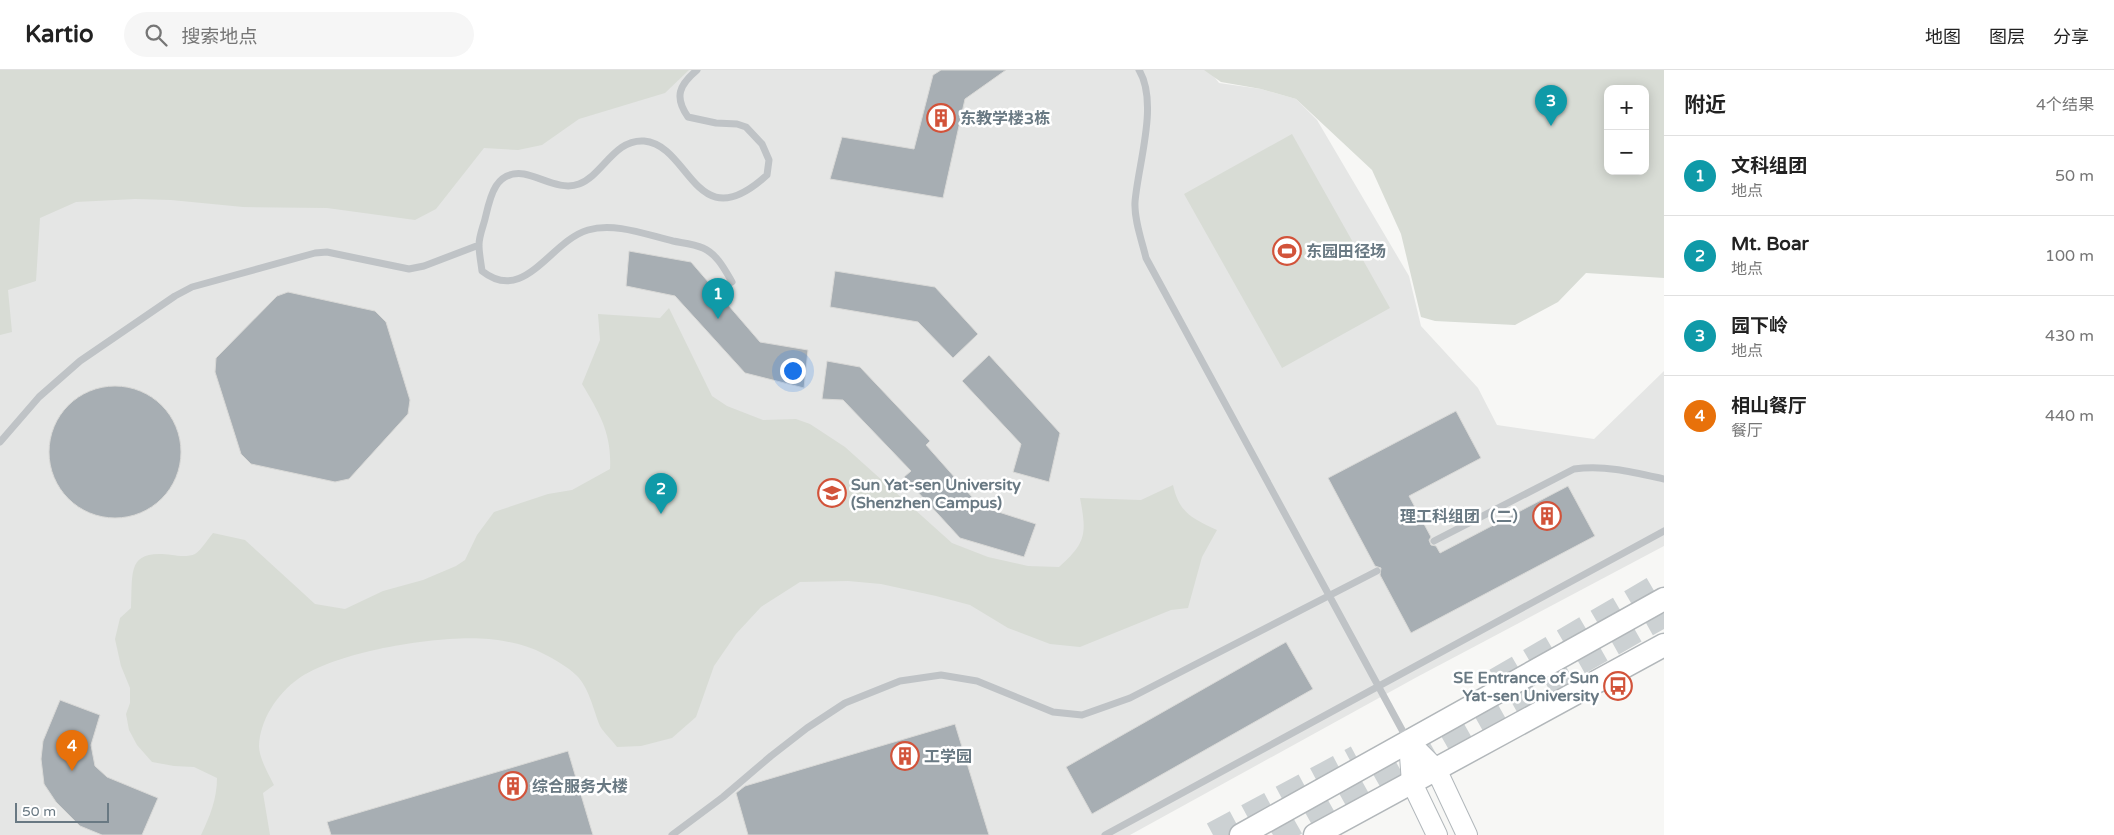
<!DOCTYPE html>
<html lang="zh">
<meta charset="utf-8">
<style>
:root{--surface:#fff;--page:#f6f6f6;--text:#222;--muted:#767676;--line:#e0e0e0;--accent:#0b8043}
body{margin:0;font-family:"Varela Round","Noto Sans SC",sans-serif;background:var(--page);color:var(--text)}
.controls{position:absolute;right:15px;top:15px;display:grid;overflow:hidden;border-radius:10px;box-shadow:0 2px 12px #0003}
.controls button{width:45px;height:45px;display:grid;place-items:center;padding:0;border:0;border-bottom:1px solid var(--line);background:var(--surface);color:var(--text);font:25px sans-serif}
.scale{position:absolute;left:15px;bottom:12px;width:94px;box-sizing:border-box;padding-left:5px;border:2px solid #697983;border-top:0;font-size:14px;line-height:18px;white-space:nowrap;color:#697983;-webkit-text-stroke:4px #fff;paint-order:stroke}
.you{position:absolute;left:792px;top:300px;width:18px;height:18px;margin:-12px;border:4px solid #fff;border-radius:50%;background:#1a73e8;box-shadow:0 0 0 8px #1a73e833}
.badge{display:grid;place-items:center;width:32px;height:32px;border-radius:50%;background:var(--accent);color:#fff;font-size:16px;font-weight:700}
.pin{position:absolute;translate:-50% -41px;filter:drop-shadow(0 1px 2px #0008)}
.pin::after{content:'';position:absolute;top:26px;width:18px;height:15px;background:inherit;clip-path:polygon(0 0,100% 0,50% 100%)}
.list{margin:0;padding:0;list-style:none}
h2{display:flex;justify-content:space-between;align-items:center;height:65px;margin:0;padding:0 20px;font-size:21px}
h2 small{font-size:16px;font-weight:400;color:var(--muted)}
.list li{display:grid;grid-template-columns:32px 1fr auto;gap:15px;align-items:center;box-sizing:border-box;height:80px;padding:0 20px;border-top:1px solid var(--line)}
.list b{display:block;font-size:19px;white-space:nowrap}
.list p{margin:0;font-size:16px;white-space:nowrap;color:var(--muted)}
.list em{font-size:16px;font-style:normal;color:var(--muted)}
.icon{flex:none;width:28px;height:28px;fill:none;stroke:currentColor;stroke-width:2;stroke-linecap:round;stroke-linejoin:round}
.map{position:relative;flex:none;width:1664px;height:765px;overflow:hidden}
header{display:flex;align-items:center;gap:30px;box-sizing:border-box;height:70px;padding:0 25px;background:var(--surface);border-bottom:1px solid var(--line)}
header strong{font-size:24px}
nav{display:flex;gap:28px;margin-inline-start:auto;font-size:18px}
.search{width:350px;height:45px;background:var(--page);display:flex;align-items:center;gap:12px;box-sizing:border-box;padding:0 18px;border-radius:28px;color:var(--muted);font-size:19px}
main{display:flex}
aside{flex:1;background:var(--surface)}
.map>svg:first-child{display:block}
.built{fill:#e5e6e5}
.green{fill:#d8dcd5;fill-rule:evenodd}
.building{fill:#a7aeb3;stroke:#d9d9d7}
.lines{fill:none;stroke-linecap:round;stroke-linejoin:round}
.highway-tunnel{stroke:#ccd1d3;stroke-width:26;stroke-dasharray:26 13;stroke-linecap:butt}
.secondary-casing{stroke:#b1b7bb;stroke-width:22}
.primary-casing{stroke:#b2b7ba;stroke-width:25}
.lane{stroke:#bfc3c6;stroke-width:7}
.secondary{stroke:#fff;stroke-width:20}
.primary{stroke:#fff;stroke-width:22}
.labels{text-anchor:middle;stroke-width:5;stroke-linejoin:round;paint-order:stroke}
.poi-label{font-size:16px;font-weight:bold;fill:#697983;stroke:#fff;text-anchor:start}
</style>
<header>
<strong>Kartio</strong>
<div class="search"><svg class="icon" aria-label="search" viewBox="0 0 24 24"><circle cx="10" cy="10" r="6"/><path d="M15 15l6 6"/></svg>搜索地点</div>
<nav><a>地图</a><a>图层</a><a>分享</a></nav>
</header>
<main>
<div class="map">
<svg width="1664" height="765" viewBox="0 0 1664 765">
<rect width="100%" height="100%" fill="#f7f7f5"/>
<path class="built" d="M0,0H1209L1219,13L1261,19L1296,29L1317,50L1409,206L1421,256L1478,318L1497,355L1594,369L1664,301V476L1417,607L1130,765H0Z"/>
<path class="green" d="M0,0H689L665,23L579,49L542,75L518,80L484,78L436,139L415,150L327,138L243,137L171,130L135,129L76,132L40,148L36,211L8,220L12,262L0,265Z
M1204,0H1664V208L1586,203L1558,232L1515,255L1435,251L1421,247L1401,164L1372,100L1296,29L1261,19L1221,12ZM1608,19H1645V101H1608Z
M1292,64L1390,238L1282,298L1184,124Z
M669,238L712,326L727,336L763,350L796,349L810,354L845,377L952,473L988,487L1028,496L1059,497C1086,473 1087,464 1080,428L1141,430L1173,415C1179,443 1193,449 1217,460L1202,487L1188,538L1171,540L1080,577L1050,574L1008,558L970,535L936,526L881,514L848,511L800,512L761,537L736,564L714,596L696,647L672,668L641,676L617,677C612,670 604,663 600,656C593,639 589,617 576,605C568,597 554,589 544,584C527,575 508,571 489,569C442,564 336,581 298,609C277,624 260,650 259,676C259,688 269,705 274,715L263,723L270,765H201C210,746 217,729 217,708L194,697L174,696L152,692L137,675L129,660L126,644L130,633V618L121,596L115,569L120,548L131,538C133,502 126,479 172,485C178,486 189,487 195,484C201,480 208,469 213,463L245,470L315,534L345,539L383,521L423,510L456,496L465,490L477,465L494,442L548,424L572,420L610,399C612,364 600,344 582,314L600,270L598,244L660,248Z"/>
<path class="building" d="M941,0H1006L965,29L943,128L830,109L842,67L914,79L933,5Z
M629,181L691,192L760,272L808,280L804,318L745,303L675,226L626,216Z
M835,201L935,217L978,264L953,288L918,252L830,237Z
M288,222L375,241L386,252L410,330L408,344L349,409L335,412L251,394L241,384L215,302L216,288L277,226Z
M989,285L1060,363L1049,412L1013,402L1021,374L962,311Z
M827,291L860,297L930,371L926,375L980,436L1036,454L1024,487L960,468L904,407L911,401L843,330L822,329Z
M49 382a66 66 0 1 1 132 0a66 66 0 1 1-132 0Z
M1456,341L1481,388L1409,426L1431,467L1429,470L1431,475L1436,476L1440,483L1568,416L1595,466L1411,563L1380,505L1381,498L1375,496L1328,408Z
M1286,572L1313,619L1092,744L1066,697Z
M60,630L100,645L91,675L95,696L107,707L158,728L142,765H102L80,756L56,732L44,714L41,689L43,671Z
M955,654L989,765H748L736,723L745,716Z
M568,681L593,765H331L327,752Z"/>
<g class="lines">
<path class="highway-tunnel" d="M1496,611L1664,513
M1213,765L1357,688
M1273,765L1664,544"/>
<defs>
<path id="secondary" d="M1409,672L1436,699L1467,765
M1409,672L1412,713L1437,765"/>
<path id="primary" d="M1241,765L1664,529
M1315,765L1664,575"/>
</defs>
<use href="#secondary" class="secondary-casing"/>
<use href="#primary" class="primary-casing"/>
<path class="lane" d="M697,0C679,15 674,27 688,47L716,53L737,54L746,57L762,74L769,90L767,105C695,171 691,75 644,71C614,69 603,105 579,114C561,121 541,107 524,104C495,100 490,127 485,149C483,157 479,166 479,175C479,183 481,193 482,201C525,235 550,171 588,160C615,152 647,165 673,171C683,173 694,174 703,178C717,184 725,200 732,212
M1139,0C1159,33 1138,94 1135,132C1134,150 1142,171 1146,188L1407,669
M0,372L39,327L80,291L175,226L192,217L315,183L327,182L409,199L424,196L479,175
M1434,471L1574,399C1606,395 1633,402 1664,409
M672,765L723,727L771,686L807,658L845,633L900,611L941,605L977,611L1053,642L1082,645L1130,628L1377,501
M1105,765L1664,461"/>
<use href="#secondary" class="secondary"/>
<use href="#primary" class="primary"/>
</g>
<defs>
<symbol id="building-ring" viewBox="-11 -11 22 22"><circle r="9.5" fill="#fff" stroke="#d2533a" stroke-width="1.5"/><path d="M-4-6H4V6H1V3H-1V6H-4ZM-2.5-4.3h1.7v1.8h-1.7ZM.8-4.3h1.7v1.8H.8ZM-2.5-1h1.7V.8h-1.7ZM.8-1h1.7V.8H.8Z" fill="#d2533a"/></symbol>
<symbol id="stadium-ring" viewBox="-11 -11 22 22"><circle r="9.5" fill="#fff" stroke="#d2533a" stroke-width="1.5"/><path d="M0-5a6.5 5 0 1 0 0 10a6.5 5 0 1 0 0-10ZM-3.5-1.8h7v3.6h-7Z" fill="#d2533a"/></symbol>
<symbol id="university-ring" viewBox="-11 -11 22 22"><circle r="9.5" fill="#fff" stroke="#d2533a" stroke-width="1.5"/><path d="M0-5L7-2L0 1L-7-2ZM-4 1L0 2.5L4 1V4Q0 6-4 4Z" fill="#d2533a"/></symbol>
<symbol id="bus-ring" viewBox="-11 -11 22 22"><circle r="9.5" fill="#fff" stroke="#d2533a" stroke-width="1.5"/><path d="M-5-6H5V4H4V6H2V4H-2V6H-4V4H-5ZM-3.5-4V0h7V-4ZM-3.5 1.2v1.5H-2V1.2ZM2 1.2v1.5H3.5V1.2Z" fill="#d2533a"/></symbol>
</defs>
<g fill-rule="evenodd">
<use href="#building-ring" x="925" y="32" width="32" height="32"/>
<use href="#stadium-ring" x="1271" y="165" width="32" height="32"/>
<use href="#university-ring" x="816" y="407" width="32" height="32"/>
<use href="#building-ring" x="1531" y="430" width="32" height="32"/>
<use href="#bus-ring" x="1602" y="600" width="32" height="32"/>
<use href="#building-ring" x="889" y="670" width="32" height="32"/>
<use href="#building-ring" x="497" y="700" width="32" height="32"/>
</g>
<g class="labels">
<g class="poi-label">
<text x="960" y="54">东教学楼3栋</text>
<text x="1306" y="187">东园田径场</text>
<text x="851" y="420">Sun Yat-sen University<tspan x="851" dy="18">(Shenzhen Campus)</tspan></text>
<text x="1528" y="452" text-anchor="end">理工科组团（二）</text>
<text x="1599" y="613" text-anchor="end">SE Entrance of Sun<tspan x="1599" dy="18">Yat-sen University</tspan></text>
<text x="924" y="692">工学园</text>
<text x="532" y="722">综合服务大楼</text>
</g>
</g>
</svg>
<div class="controls">
<button>+</button>
<button>−</button>
</div>
<div class="scale">50 m</div>
<div class="you"></div>
<div class="pin badge" style="left:718px;top:249px;background:#0f9aa8">1</div>
<div class="pin badge" style="left:661px;top:444px;background:#0f9aa8">2</div>
<div class="pin badge" style="left:1551px;top:56px;background:#0f9aa8">3</div>
<div class="pin badge" style="left:72px;top:701px;background:#e8710a">4</div>
</div>
<aside>
<h2>附近<small>4个结果</small></h2>
<ul class="list">
<li><span class="badge" style="background:#0f9aa8">1</span><div><b>文科组团</b><p>地点</p></div><em>50 m</em></li>
<li><span class="badge" style="background:#0f9aa8">2</span><div><b>Mt. Boar</b><p>地点</p></div><em>100 m</em></li>
<li><span class="badge" style="background:#0f9aa8">3</span><div><b>园下岭</b><p>地点</p></div><em>430 m</em></li>
<li><span class="badge" style="background:#e8710a">4</span><div><b>相山餐厅</b><p>餐厅</p></div><em>440 m</em></li>
</ul>
</aside>
</main>
